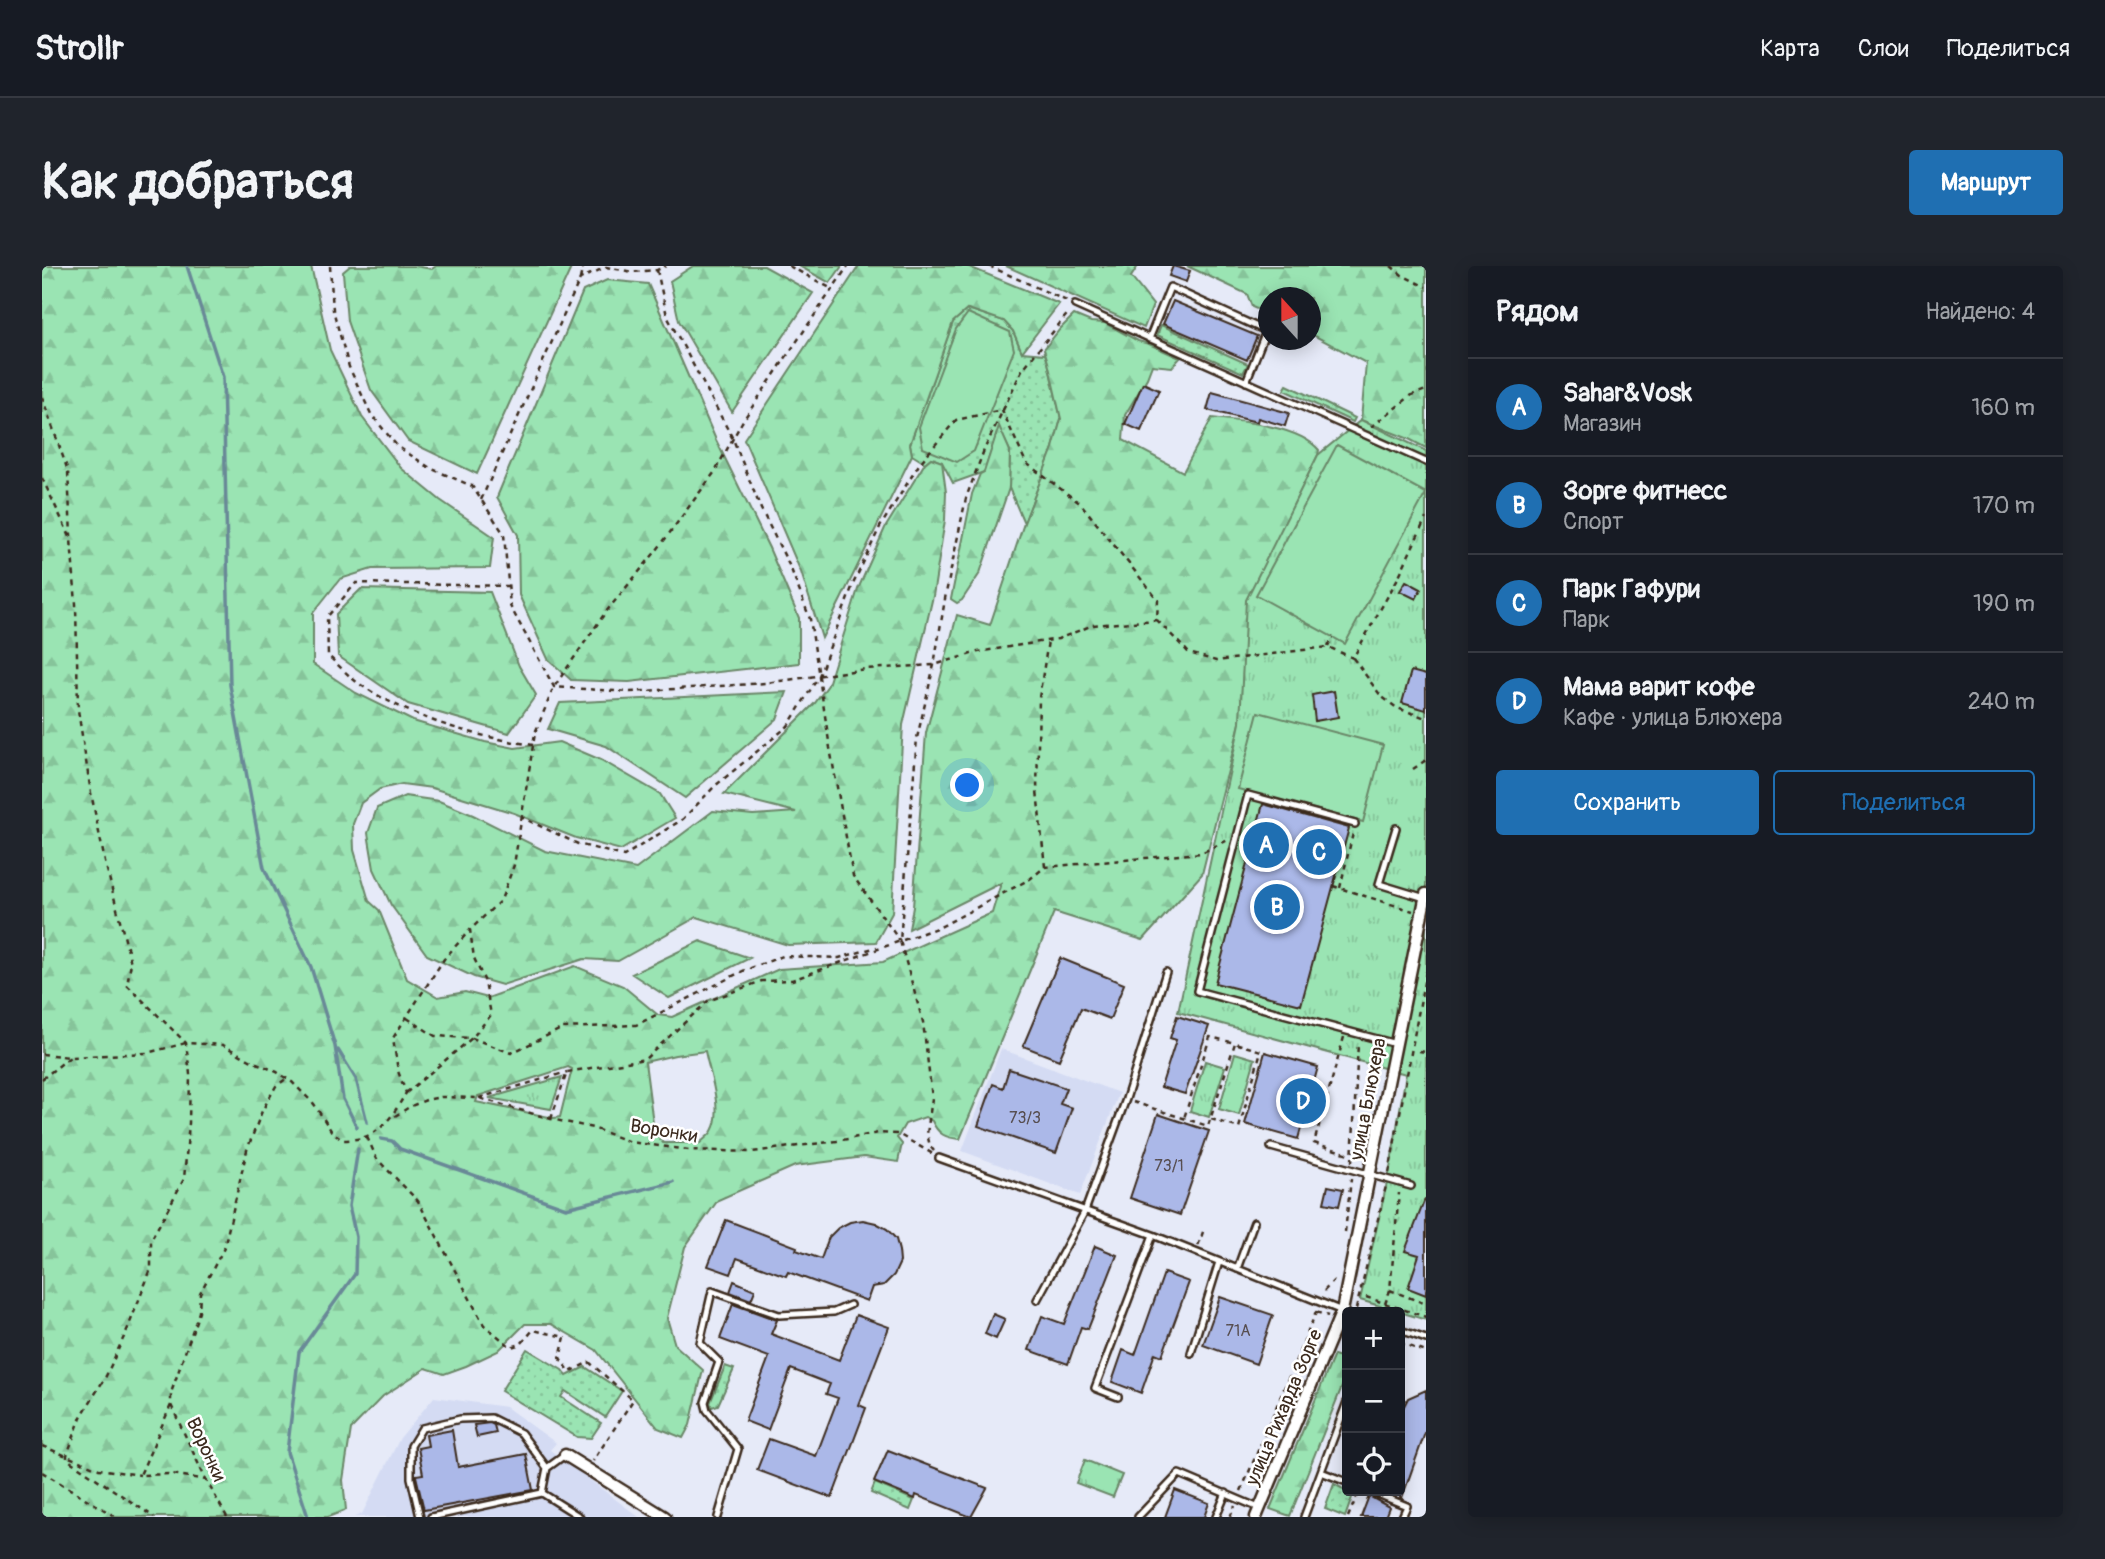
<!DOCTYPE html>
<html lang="ru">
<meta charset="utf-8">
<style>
:root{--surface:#171b24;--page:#20242c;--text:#f1f3f6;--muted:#9ea1a6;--line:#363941;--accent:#1f6fb2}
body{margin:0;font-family:Pangolin,sans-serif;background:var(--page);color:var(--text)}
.controls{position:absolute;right:21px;bottom:21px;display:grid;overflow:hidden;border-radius:7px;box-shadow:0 4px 18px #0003}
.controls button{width:63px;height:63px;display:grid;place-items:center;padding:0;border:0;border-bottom:2px solid var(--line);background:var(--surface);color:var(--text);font:35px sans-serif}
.compass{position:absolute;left:1216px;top:21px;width:63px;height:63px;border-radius:50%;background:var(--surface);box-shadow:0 4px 18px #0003;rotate:339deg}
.you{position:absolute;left:926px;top:520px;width:24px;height:24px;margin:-18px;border:5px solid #fff;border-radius:50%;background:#1a73e8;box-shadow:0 0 0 10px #1a73e833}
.badge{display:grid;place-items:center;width:46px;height:46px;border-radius:50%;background:var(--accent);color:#fff;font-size:23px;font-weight:700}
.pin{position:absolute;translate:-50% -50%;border:4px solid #fff;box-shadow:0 2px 7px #0006}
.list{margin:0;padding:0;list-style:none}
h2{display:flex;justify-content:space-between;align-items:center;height:91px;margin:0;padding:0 28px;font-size:30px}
h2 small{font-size:23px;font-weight:400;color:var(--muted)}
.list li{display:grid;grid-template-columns:46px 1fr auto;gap:21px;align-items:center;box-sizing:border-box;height:98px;padding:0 28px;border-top:2px solid var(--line)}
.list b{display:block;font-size:26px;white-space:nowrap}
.list p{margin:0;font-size:23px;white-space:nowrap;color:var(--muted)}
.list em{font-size:23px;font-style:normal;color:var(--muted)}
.actions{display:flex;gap:14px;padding:21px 28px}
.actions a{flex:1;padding:16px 0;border:2px solid var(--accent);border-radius:7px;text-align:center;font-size:24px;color:var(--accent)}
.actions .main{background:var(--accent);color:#fff}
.icon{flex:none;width:38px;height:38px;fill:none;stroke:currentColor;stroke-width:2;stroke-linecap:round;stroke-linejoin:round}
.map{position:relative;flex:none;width:1384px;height:1251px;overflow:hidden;border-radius:7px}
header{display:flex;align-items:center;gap:42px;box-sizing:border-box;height:98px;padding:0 35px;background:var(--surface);border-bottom:2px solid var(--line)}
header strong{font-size:33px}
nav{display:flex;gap:38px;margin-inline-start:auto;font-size:24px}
.intro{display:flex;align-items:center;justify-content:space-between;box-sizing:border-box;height:168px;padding:0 42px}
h1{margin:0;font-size:49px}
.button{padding:18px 32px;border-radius:7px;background:var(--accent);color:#fff;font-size:24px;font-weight:700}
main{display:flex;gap:42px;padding:0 42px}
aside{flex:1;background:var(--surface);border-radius:7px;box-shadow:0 4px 18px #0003}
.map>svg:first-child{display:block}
.built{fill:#d4dbf3}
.grass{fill:url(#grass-dots);stroke:#6a8768;stroke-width:2}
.forest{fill:url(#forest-firs);stroke:#6a8768;stroke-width:2;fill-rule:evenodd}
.park{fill:url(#park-tufts);stroke:#6a8768;stroke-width:2}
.garden{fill:#9ae4b3;stroke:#6a8768;stroke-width:2}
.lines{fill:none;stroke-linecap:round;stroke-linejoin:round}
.stream{stroke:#698997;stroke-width:3.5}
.building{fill:#abb8e8;stroke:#3b2a1e;stroke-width:2}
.lane-casing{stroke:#3b2a1e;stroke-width:10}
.street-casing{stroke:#3b2a1e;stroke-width:15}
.path{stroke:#3b2a1e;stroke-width:2.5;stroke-dasharray:5 5;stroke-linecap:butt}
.lane{stroke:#fff;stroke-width:5}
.street{stroke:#fff;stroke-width:10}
.labels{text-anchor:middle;stroke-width:5;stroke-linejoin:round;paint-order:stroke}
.number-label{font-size:16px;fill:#574e50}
.street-label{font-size:19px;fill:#3b2a1e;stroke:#fff}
</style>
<header>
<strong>Strollr</strong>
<nav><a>Карта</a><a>Слои</a><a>Поделиться</a></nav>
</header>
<div class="intro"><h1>Как добраться</h1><a class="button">Маршрут</a></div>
<main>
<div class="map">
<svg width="1384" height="1251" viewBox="0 0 1384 1251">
<defs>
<pattern id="grass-dots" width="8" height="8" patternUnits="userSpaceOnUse" patternTransform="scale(1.75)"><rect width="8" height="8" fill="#9ae4b3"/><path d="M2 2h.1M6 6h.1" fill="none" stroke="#86c49a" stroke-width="1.8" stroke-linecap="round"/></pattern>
<pattern id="forest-firs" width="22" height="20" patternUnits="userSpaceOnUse" patternTransform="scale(1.75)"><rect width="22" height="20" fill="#9ae4b3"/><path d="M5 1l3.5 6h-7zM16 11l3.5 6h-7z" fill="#86c49a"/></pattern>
<pattern id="park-tufts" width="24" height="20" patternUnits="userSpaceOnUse" patternTransform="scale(1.75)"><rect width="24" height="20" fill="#9ae4b3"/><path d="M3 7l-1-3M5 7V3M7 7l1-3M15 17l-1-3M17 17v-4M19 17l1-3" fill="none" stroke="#86c49a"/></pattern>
</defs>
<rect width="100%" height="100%" fill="#e6eaf8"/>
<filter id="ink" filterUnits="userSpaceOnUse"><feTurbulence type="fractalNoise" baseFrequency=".0143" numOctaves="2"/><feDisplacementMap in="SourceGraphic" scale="14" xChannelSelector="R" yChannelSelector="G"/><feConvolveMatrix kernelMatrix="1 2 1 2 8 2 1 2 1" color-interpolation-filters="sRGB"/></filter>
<g filter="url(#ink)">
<path class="built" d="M959,783L1077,827L1038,929L920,885Z
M392,1131L464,1141L514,1177L508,1184L597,1251H312L320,1248L358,1172Z"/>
<path class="grass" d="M926,43L962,55L971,65L980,86L1003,88L1006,96L1019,153L1011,182L982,257L967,222L968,185L957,162L942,206L911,217L900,196L889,192L883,197L870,189L868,178L911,56Z
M1119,59L1206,98L1201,107L1115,69Z
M1245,119L1313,152L1311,156L1242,124Z
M485,1083L520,1104L525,1110L543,1101L580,1125L563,1151L523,1125L519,1131L559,1157L549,1172L535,1171L459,1125Z
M683,1100L692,1103L676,1139L670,1141L668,1137Z
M833,1217L872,1234L868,1244L829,1227Z
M1292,1218L1305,1225L1312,1226L1303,1251L1283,1243Z"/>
<path class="forest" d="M0,0H269L288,84L320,151L359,202L398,234L452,271L448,302L330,303L298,313L271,347V398L314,427L371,455L443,476L473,482L517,476L559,494L618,528L633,552L579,584L534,572L472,547L390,522L360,518L338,523L319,537L311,558L312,584L327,635L337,644L365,713L396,731L423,726L446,732L533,700L581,720L616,749L630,751L737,703L841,696L950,647L959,617L867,663L871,641L884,467L915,349L948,359L982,257L1011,182L1019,153L1006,96L1002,83L1018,63L1032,49L1049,56L1063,57L1096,75L1107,78L1138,92L1130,101L1110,99L1105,112L1083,149L1081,174L1141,206L1170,152C1199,155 1257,160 1277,184L1276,189L1205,334L1198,457L1160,608L1101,674L1012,646L918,873C903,872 896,868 890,855L883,851L863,858L855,872L860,878L856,896L822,891L753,900L676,934L643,981L625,1052L633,1079L661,1104L648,1159L641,1172L616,1162L554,1084L509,1058H483L456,1085L424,1100L402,1108L384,1102L341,1130L309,1163L301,1214L304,1244L286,1251H0ZM663,785C667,806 682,845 670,865C668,869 662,873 658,877H621L612,865L603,796L633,789ZM526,801L530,803L518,851L512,852L434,836L436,830Z
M308,0H373L390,3L394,0H530L435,208L366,175L329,124L305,55L301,6Z
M651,0H722L771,27L690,146L637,55L628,15Z
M757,0H800L788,17Z
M817,0H925L1017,38L980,86L971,65L962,55L926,43L911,56L868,178L870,189L780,372L759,306L702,173Z
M964,0H1096L1089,11L1111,39L1102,62Z
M1145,0H1384V182L1367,173L1319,154L1324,97L1269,68L1268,32H1226V48L1210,41L1205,28Z
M565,14L606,18L674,174L727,282L757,352V397L587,416L529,414L506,393L477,329L476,269L455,231L541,25Z
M957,160L968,185L967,222L938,307L920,334L915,337L909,333L930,228L938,208L942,206Z
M889,192L900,196L904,226L903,254L891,330L861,459L850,647L834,676L746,679L655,651L576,695L542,693L460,719L432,711L385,689L349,639L332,603L326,567L335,542L363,530L397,535L431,549L503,585L594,603L671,545L711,549L754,546L682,528L773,437L786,419L816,323L843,262L883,197Z
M319,323L448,326L477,400L494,429L467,467L366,438L296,390L294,348Z
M745,426L735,453L643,532L564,480L506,463L518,437Z
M658,675L708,692L627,732L590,708Z
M1292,1089L1305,1093V1108L1248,1250L1228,1243Z"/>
<path class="park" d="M1319,154L1384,185V1054L1318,1034L1347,908L1364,808L1136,746L1198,457L1204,334L1276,189Z
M1193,787L1213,793L1197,849L1177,843Z
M1163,795L1183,801L1167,851L1148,845Z
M520,811L509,843L447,832Z
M1043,1194L1080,1209L1071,1231L1034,1217Z"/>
<path class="garden" d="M926,47L968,66L972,84L932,185L915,196L881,182L877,161L914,63Z
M1295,179L1384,227L1303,378L1214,329Z
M1216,446L1341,479L1321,556L1196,523Z"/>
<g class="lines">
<path class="stream" d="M145,0L181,111L188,419L222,602L269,701L293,780L301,833L315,861
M296,784L314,813L325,856
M339,873L350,875L358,883L524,942L631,916
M266,1251L245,1186L257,1086L313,1008L314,971L307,940L316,883"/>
</g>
<path class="building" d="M1131,0L1148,5L1144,16L1127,10Z
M1131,35L1215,70L1205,94L1121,58Z
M1101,117L1117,124L1099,165L1083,158Z
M1170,126L1247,147L1243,160L1216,152L1215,156L1165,144Z
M1364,315L1379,323L1374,333L1358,325Z
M1369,405L1384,409V444L1360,437Z
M1292,425L1296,451L1273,455L1270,429Z
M1221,538L1307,562L1259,739L1173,717Z
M1018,692L1082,718L1068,753L1039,742L1017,794L981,780Z
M1135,750L1167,760L1143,828L1119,821L1134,774L1128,772Z
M1223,786L1276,801L1256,873L1203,858Z
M967,803L1024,822L1018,838L1030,842L1014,887L936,860L951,818L961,822Z
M1116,848L1167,865L1138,949L1088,932Z
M1286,920L1301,923L1297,940L1282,937Z
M1383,933H1384V1029L1366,1022L1377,989L1363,985Z
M684,954L755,981L754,984L779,993L787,971L796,962L808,956L821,954L834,957L845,963L854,973L857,985L858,996L852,1009L842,1019L830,1021L825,1035L746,1006L744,1010L695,992L689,1008L666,1000Z
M1053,980L1075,989L1046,1063L1039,1061L1026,1098L987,1084L1000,1050L1022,1058Z
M1122,1007L1147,1016L1120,1090L1113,1087L1099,1127L1070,1116L1081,1084L1093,1089Z
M692,1015L713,1024L709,1034L688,1026Z
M1178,1031L1231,1049L1214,1098L1161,1079Z
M691,1038L735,1054L729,1068L797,1094L814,1049L847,1061L817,1139L824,1142L790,1232L715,1204L727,1173L774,1190L796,1132L784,1128L788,1118L749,1103L726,1164L703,1155L727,1091L678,1073Z
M951,1048L963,1053L954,1073L943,1068Z
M1384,1124V1164L1360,1232L1358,1231V1148L1366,1132Z
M448,1157L452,1159L454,1167L435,1171L432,1159Z
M410,1164L416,1201L484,1188L491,1224L382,1244L374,1210V1209L381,1208L376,1182L386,1180L384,1169Z
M846,1184L945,1222L929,1251L874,1229L873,1233L832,1216Z
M1133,1224L1167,1237L1162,1251H1123Z
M1327,1230L1347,1241L1343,1251H1319Z"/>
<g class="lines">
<defs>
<path id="lane" d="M1033,39L1384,196
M1107,73L1128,21L1224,65L1204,116
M1313,558L1206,529L1155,725L1354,778
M1354,562L1337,618L1383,632
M1229,881L1369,920
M897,892L1111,969L1305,1047
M1195,1003L1212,956
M995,1034L1043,945L1084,833L1124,706
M1358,1064L1384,1073
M1149,1087L1177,996
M1076,1131L1053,1122L1111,969
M523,1189L505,1202L500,1227L538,1251
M1279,1206L1305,1216
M1328,1225L1365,1240L1360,1251
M378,1251L369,1212V1180L380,1162L418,1153L449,1152L479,1167L505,1202
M389,1251L500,1227
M676,1251L696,1183L665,1144L663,1136L677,1096L658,1077L670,1025L737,1049L792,1046L808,1039
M1096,1251L1137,1208L1217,1242
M1174,1251L1184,1227
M1262,1251L1305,1136"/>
<path id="street" d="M523,1189L623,1251
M1214,1251L1300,1045L1384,628"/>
</defs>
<use href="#lane" class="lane-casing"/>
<use href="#street" class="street-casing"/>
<path class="path" d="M288,0L291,44L307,101L329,148L355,180L388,202L430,220L462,268L468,340L512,421L588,426L724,417L824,403L892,399L936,386L1016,373L1051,359L1115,354L1116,334L1039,238L984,197L960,144L914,154L878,197L838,261L812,316L777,410L746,460L673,520L641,553L582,590L536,578L479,551
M747,0L790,23
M947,0L1027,36
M1349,0L1360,9L1384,21
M615,4L625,50L691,173L719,243L749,303L768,353L788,482L811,610L858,675
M538,13L541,0
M0,131L26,205L29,270
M1329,161L1370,129L1384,124
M0,212L29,273L34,338L36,444L49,527L63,596L89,697L85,719L144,777L148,808L147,857L142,913L109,974V1003L86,1062L64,1110L39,1151L25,1189V1193L112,1251
M439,234L538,13L564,1L591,6L615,4L624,0
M467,320L314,317L285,351L286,390C297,399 307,411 319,419C371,453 430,470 491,479
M1115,354L1147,387L1174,395L1286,381L1311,392L1356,312L1384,252
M1286,381L1291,371
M1311,392L1339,430L1355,442L1384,452
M1371,503L1384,494
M1003,601L995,525L997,432L1006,375
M1291,620L1371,645
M1298,622L1311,567
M365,752L393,770L430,772L469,787L521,762L594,759L701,705L741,690L797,692L835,681
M1302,771L1272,877L1310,889
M1377,785L1384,786
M0,788L28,791L105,787L144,777L181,779L208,794L235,806L250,816L272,838L290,866L302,874C336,874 348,854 364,827L356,805L351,772L402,693L427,665
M0,813L28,791
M364,827L430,772L449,749L443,716L432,692L428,664L459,634L472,599L493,467L512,421L563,347L615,284L672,207L700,156L806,0
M437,832L525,806
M1091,836L1166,860L1193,777L1168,771L1142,852
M353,850L369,840L384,834L399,831L437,832L509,853L551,862L588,876L647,884L710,886L795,875L836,867L856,868L891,888
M509,853L525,806L603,793L666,735L720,715L750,714L900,660L988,613L1003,601L1159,587L1186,574
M1169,853L1197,862L1219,785L1193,777
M325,871L335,893L376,935L442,1059L469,1081L479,1078L491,1064L523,1071L518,1092L528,1106L547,1096L591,1134L551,1195
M892,885L888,880L885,868L890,832L881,756L858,675L875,472L892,399L904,327L924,232L942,184L980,104L1027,46
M1310,896L1316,777
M1347,907L1384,705
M1303,966L1309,913
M1156,980L1162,963
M1348,1024L1384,1038
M1282,1025L1294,1012
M1324,1031L1384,1051
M1343,1038L1348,1024L1357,927
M1314,1043L1344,920
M1274,1046L1286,1050
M1358,1077L1384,1086
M129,1139L98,1209L130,1208L164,1214
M0,1180L57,1203L98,1209
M0,1206L74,1251
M1199,1225L1275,1044
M185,1251L164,1214L129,1139V1127L157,1046L158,1027L182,982L205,884L220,845L234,820L244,813
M1188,1251L1193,1240
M1306,1251L1317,1225"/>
<use href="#lane" class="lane"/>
<use href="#street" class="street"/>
</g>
</g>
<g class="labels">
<g class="number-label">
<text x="983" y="857">73/3</text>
<text x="1127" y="905">73/1</text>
<text x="1196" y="1070">71А</text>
</g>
<g class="street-label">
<text transform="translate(1325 833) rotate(-79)" y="7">улица Блюхера</text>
<text transform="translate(622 864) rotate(9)" y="7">Воронки</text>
<text transform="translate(1241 1141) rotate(-67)" y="7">улица Рихарда Зорге</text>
<text transform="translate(165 1183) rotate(65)" y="7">Воронки</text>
</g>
</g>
</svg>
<div class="controls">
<button>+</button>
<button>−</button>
<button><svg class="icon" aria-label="locate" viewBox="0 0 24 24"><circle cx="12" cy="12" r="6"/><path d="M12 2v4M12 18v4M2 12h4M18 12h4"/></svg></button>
</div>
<svg class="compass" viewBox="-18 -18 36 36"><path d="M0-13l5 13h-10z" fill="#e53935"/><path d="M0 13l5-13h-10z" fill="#9ea1a6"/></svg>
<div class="you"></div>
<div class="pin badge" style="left:1224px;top:579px">A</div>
<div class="pin badge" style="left:1235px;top:641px">B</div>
<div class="pin badge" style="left:1277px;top:586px">C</div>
<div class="pin badge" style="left:1261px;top:835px">D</div>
</div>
<aside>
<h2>Рядом<small>Найдено: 4</small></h2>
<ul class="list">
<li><span class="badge">A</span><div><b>Sahar&amp;Vosk</b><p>Магазин</p></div><em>160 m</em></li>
<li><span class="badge">B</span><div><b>Зорге фитнесс</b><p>Спорт</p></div><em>170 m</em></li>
<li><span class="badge">C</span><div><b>Парк Гафури</b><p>Парк</p></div><em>190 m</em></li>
<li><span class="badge">D</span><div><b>Мама варит кофе</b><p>Кафе · улица Блюхера</p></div><em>240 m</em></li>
</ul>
<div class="actions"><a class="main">Сохранить</a><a>Поделиться</a></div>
</aside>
</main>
